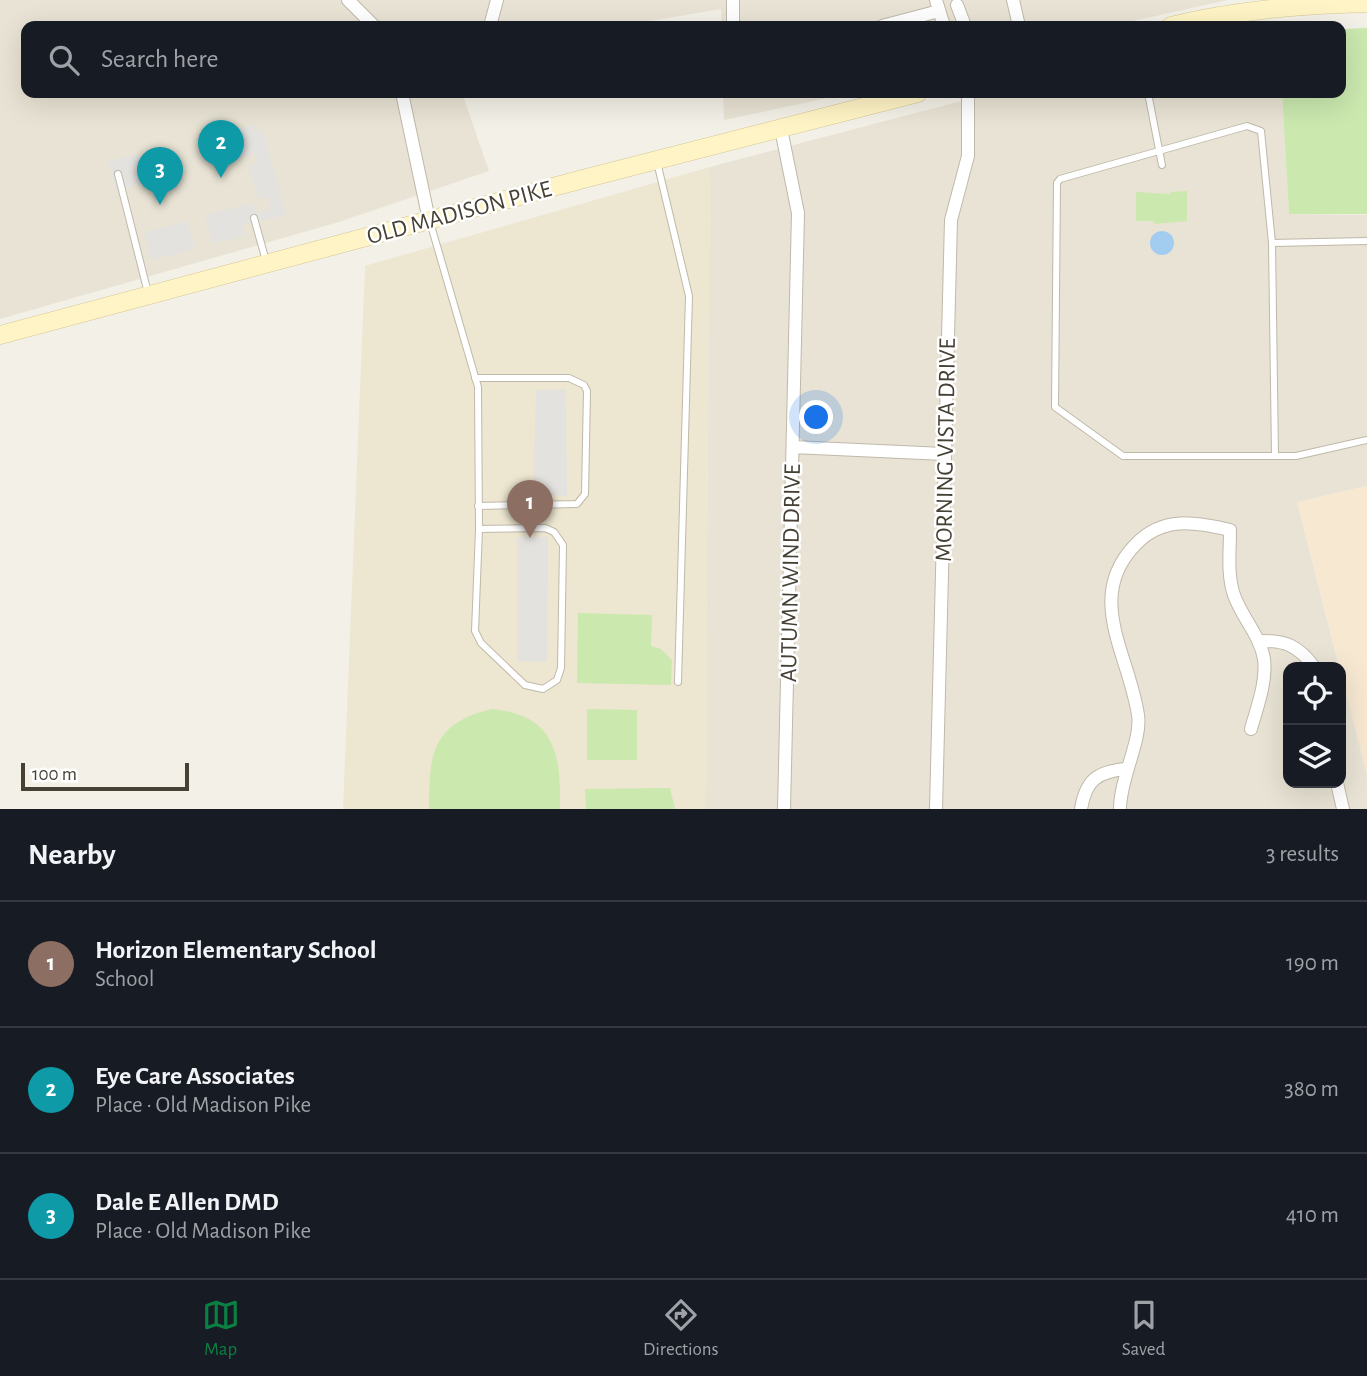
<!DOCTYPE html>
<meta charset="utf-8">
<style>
:root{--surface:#171b24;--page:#20242c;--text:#f1f3f6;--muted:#9ea1a6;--line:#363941;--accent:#0b8043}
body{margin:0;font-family:"Alegreya Sans",sans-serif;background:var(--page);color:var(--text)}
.controls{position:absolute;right:21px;bottom:21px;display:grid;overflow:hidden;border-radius:14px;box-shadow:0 7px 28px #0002}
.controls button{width:63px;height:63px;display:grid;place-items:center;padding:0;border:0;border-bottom:2px solid var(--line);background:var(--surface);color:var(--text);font:35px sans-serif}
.scale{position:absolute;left:21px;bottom:18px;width:168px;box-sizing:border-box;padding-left:7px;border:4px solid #474135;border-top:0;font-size:19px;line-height:24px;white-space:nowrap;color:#474135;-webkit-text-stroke:5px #fff;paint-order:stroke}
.you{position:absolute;left:817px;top:418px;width:24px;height:24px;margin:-18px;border:5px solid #fff;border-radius:50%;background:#1a73e8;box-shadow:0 0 0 10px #1a73e833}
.badge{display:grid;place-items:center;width:46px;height:46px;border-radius:50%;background:var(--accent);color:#fff;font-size:23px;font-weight:700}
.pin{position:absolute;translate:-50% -58px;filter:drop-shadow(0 2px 4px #0008)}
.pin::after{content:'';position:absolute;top:37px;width:24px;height:21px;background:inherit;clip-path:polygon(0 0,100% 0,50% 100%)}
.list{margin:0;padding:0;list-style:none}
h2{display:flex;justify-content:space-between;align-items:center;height:91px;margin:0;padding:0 28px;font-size:30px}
h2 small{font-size:23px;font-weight:400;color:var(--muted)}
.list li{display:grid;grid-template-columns:46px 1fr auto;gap:21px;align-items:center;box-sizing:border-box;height:126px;padding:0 28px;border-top:2px solid var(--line)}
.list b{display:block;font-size:26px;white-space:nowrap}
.list p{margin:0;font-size:23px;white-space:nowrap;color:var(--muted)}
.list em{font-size:23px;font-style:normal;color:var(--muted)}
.icon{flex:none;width:38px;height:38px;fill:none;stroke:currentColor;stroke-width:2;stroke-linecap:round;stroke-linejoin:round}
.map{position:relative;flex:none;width:1367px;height:809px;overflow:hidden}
.search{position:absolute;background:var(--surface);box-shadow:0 7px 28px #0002;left:21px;right:21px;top:21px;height:77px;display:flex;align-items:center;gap:18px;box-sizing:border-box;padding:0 24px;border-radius:14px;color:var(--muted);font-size:26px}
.sheet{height:469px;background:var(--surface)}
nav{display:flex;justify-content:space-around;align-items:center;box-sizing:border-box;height:98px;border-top:2px solid var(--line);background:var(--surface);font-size:19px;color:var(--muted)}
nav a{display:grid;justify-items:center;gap:4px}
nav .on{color:var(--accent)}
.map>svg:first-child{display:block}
.residential{fill:#e8e3d4}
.commercial{fill:#f6e8d1}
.education{fill:#ede6d0}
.green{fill:#cbe8af}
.parking{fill:#e4e2df}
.water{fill:#a2cdf1}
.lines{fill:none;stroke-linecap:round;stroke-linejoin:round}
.service-casing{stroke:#bfb9a9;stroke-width:8}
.minor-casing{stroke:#bfb9a9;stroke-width:14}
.secondary-casing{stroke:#d4c696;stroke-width:19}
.service{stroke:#fff;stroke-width:6}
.minor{stroke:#fff;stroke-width:12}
.secondary{stroke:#fff4c5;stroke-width:18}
.labels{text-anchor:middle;stroke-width:5;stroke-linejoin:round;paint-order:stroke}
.street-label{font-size:24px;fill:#474135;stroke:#fff}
</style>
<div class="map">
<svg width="1367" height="809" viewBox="0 0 1367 809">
<rect width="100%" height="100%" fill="#f3f0e7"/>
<path class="residential" d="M0,0H1228L1110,26H722L721,9L621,26H26V93H462L489,171L339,222L0,319Z
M723,93H851L724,120Z
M992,93H1282L1289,214L1367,215V486L1297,502L1339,667H1288V783H1341V672L1367,775V809H705L710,167Z"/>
<path class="commercial" d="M1367,486V775L1297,502Z"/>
<path class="education" d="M710,167L705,809H343L365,266Z"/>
<path class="green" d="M1367,28V214H1289L1282,93H1341V29Z
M1187,191V221L1154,224V221H1136V192L1170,194L1171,192Z
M578,613L652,615L651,646L661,649L672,660L671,685L577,683Z
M492,709C556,715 561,755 560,809H429C429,754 432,723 492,709Z
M587,709L637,710V760H587Z
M670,788L675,809H586L585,789Z"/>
<path class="parking" d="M257,124L259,132L263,131L286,215L243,225L245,236L213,244L205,215L253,203L256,213L271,209L268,197L259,199L248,166L258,163L255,154L219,164L217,154L203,157L201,138Z
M137,154L144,183L115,190L108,161Z
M187,221L195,249L152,260L144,232Z
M566,389L567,496L533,495L536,390Z
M517,537H548L547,662L517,661Z"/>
<path class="water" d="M1150 243a12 12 0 1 1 24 0a12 12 0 1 1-24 0Z"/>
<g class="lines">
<defs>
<path id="service" d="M1148,93L1162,165
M657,162L689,296L678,682
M118,174L148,293
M254,218L266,261
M430,222L478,387L479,529
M1272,243L1367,241
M475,378H569L584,385L587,391L585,494L577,504L478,506
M1275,456L1272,243L1261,131L1247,126L1060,179L1057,183L1055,407L1123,456H1296L1367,440
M545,528L554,532L563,545L561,668L557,680L543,689L525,685L481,643L475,631L479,529Z"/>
<path id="minor" d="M348,0L374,26
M936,0L944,26
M1013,0L1019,26
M957,5L965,26
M490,26L497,0
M733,26V0
M882,26L939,11
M402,93L429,220
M781,129L798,213L784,809
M793,447L944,454
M1259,641C1285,640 1299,646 1314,667
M1337,783L1343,809
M936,809L951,220L968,156V93
M1081,809C1086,779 1098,772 1125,769
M1120,809C1120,778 1142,740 1138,715C1129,654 1084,597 1136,544C1163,516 1195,522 1230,530C1230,551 1227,575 1234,595C1242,618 1260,635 1264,659C1267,682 1257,707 1251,729"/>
<path id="secondary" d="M1171,26C1235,10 1301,5 1367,3
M0,335L583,179L918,93"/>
</defs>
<use href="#service" class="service-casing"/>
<use href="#minor" class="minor-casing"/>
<use href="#secondary" class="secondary-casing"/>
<use href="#service" class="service"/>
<use href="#minor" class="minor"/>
<use href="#secondary" class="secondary"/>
</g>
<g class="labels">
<g class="street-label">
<text transform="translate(459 212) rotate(-15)" y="8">OLD MADISON PIKE</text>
<text transform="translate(945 450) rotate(-89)" y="8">MORNING VISTA DRIVE</text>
<text transform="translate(790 573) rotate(-89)" y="8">AUTUMN WIND DRIVE</text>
</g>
</g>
</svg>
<div class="controls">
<button><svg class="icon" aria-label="locate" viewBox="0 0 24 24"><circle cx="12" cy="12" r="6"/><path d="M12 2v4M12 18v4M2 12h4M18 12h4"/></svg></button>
<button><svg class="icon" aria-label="layers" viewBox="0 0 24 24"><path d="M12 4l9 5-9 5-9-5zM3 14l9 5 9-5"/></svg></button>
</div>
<div class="scale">100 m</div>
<div class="you"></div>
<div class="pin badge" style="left:530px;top:538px;background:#8d6e63">1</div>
<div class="pin badge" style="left:221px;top:178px;background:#0f9aa8">2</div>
<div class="pin badge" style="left:160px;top:205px;background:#0f9aa8">3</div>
<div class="search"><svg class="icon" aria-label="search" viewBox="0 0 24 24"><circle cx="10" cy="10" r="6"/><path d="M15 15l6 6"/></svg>Search here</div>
</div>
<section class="sheet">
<h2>Nearby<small>3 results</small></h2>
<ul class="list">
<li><span class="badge" style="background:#8d6e63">1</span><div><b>Horizon Elementary School</b><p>School</p></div><em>190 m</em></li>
<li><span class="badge" style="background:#0f9aa8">2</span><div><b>Eye Care Associates</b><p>Place · Old Madison Pike</p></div><em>380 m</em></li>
<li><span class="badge" style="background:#0f9aa8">3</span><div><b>Dale E Allen DMD</b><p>Place · Old Madison Pike</p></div><em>410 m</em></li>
</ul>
</section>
<nav>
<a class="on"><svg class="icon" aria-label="map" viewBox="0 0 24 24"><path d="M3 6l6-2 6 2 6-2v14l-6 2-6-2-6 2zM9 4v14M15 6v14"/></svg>Map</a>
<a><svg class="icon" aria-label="directions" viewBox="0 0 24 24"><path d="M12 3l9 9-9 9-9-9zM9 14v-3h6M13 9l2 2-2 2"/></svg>Directions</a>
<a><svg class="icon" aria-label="saved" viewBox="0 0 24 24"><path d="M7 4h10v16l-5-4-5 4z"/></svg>Saved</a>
</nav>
